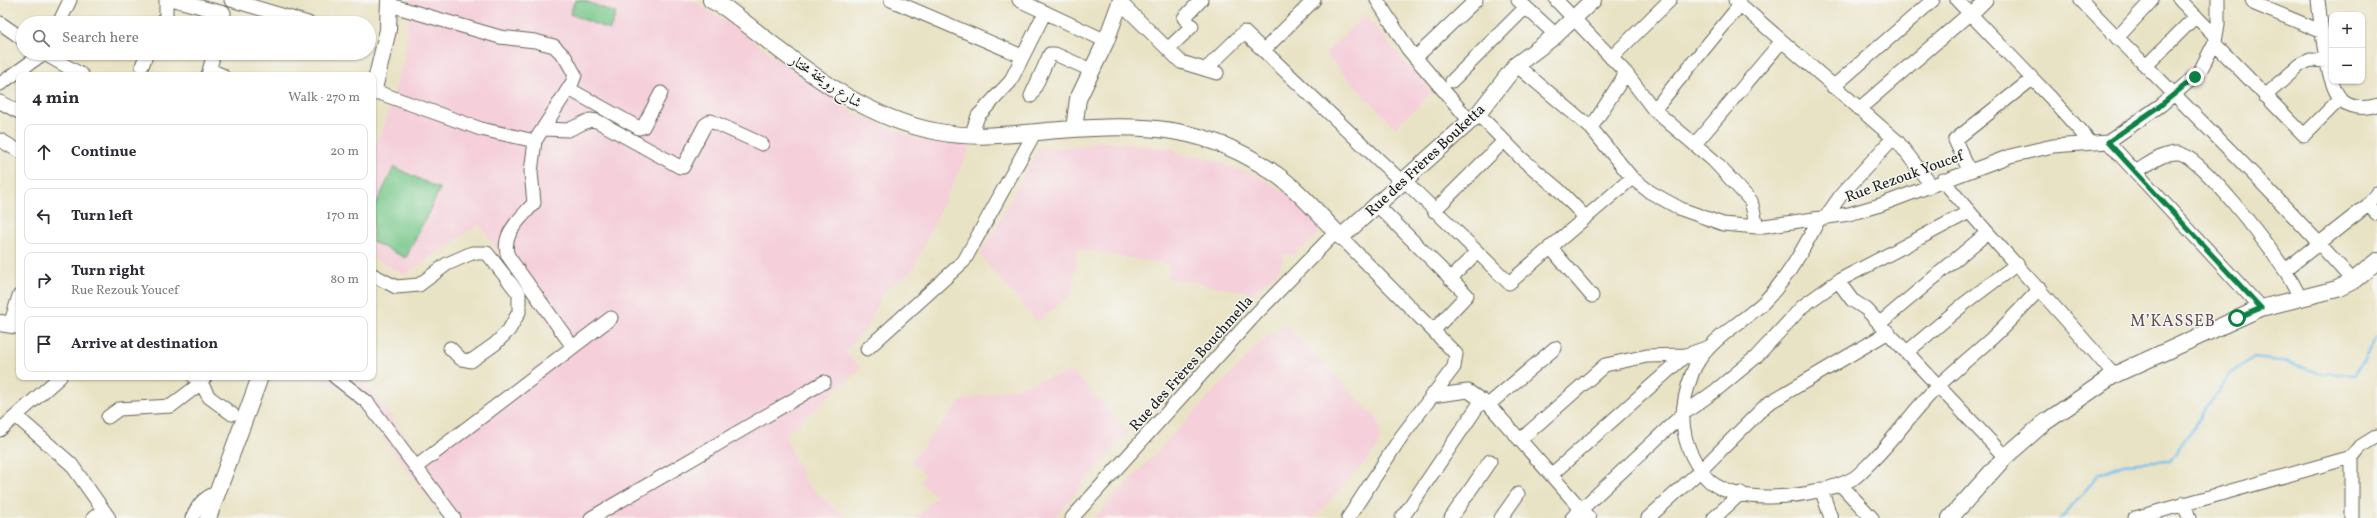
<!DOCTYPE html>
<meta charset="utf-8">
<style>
:root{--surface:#fff;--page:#f7f7f7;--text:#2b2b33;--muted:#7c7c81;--line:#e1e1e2}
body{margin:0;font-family:Vollkorn,Amiri,serif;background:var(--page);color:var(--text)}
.controls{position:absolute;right:12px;top:12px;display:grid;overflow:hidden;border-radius:8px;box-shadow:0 1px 3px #0004}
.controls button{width:36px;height:36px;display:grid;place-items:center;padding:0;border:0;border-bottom:1px solid var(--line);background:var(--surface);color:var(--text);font:20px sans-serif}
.stop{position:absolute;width:12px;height:12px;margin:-9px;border:3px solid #0b8043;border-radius:50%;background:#fff}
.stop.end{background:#0b8043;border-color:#fff;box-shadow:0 1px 4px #0008}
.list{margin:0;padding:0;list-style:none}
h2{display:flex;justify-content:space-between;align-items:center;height:52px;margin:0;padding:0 16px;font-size:17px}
h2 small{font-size:13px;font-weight:400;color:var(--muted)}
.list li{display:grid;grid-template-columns:26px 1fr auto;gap:12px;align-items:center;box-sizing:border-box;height:56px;margin:0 8px 8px;padding:0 8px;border:1px solid var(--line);border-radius:8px}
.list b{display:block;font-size:15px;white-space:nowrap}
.list p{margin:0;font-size:13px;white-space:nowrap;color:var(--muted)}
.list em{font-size:13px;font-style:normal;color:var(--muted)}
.icon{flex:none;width:22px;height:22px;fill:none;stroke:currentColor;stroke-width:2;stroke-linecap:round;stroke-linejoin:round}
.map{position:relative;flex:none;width:2377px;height:518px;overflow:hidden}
.search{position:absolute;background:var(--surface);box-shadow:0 1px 3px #0004;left:16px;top:16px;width:360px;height:44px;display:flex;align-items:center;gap:10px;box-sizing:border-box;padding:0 14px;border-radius:22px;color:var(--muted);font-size:15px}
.panel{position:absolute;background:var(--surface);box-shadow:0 1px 3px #0004;left:16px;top:72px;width:360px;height:308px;border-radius:8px}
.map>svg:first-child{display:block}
.built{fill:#f5cfda}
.pitch{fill:#76c789;stroke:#497252}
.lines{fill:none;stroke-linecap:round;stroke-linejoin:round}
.stream{stroke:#77bfef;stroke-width:2.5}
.minor-casing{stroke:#646257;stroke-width:15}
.major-casing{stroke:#646257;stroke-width:18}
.minor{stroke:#fff;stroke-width:13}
.major{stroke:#fff;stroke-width:16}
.route{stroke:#0b8043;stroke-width:5}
.labels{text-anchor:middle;stroke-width:3;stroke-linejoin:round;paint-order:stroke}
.street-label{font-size:15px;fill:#1c1c1c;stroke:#f6f6f2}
.neighbourhood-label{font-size:16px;letter-spacing:1px;fill:#614d5a;stroke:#f6f6f2}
</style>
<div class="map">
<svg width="2377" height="518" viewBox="0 0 2377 518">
<rect width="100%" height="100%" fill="#f6f6f2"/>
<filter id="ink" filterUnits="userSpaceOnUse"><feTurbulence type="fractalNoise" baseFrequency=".025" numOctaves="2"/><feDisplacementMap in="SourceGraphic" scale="8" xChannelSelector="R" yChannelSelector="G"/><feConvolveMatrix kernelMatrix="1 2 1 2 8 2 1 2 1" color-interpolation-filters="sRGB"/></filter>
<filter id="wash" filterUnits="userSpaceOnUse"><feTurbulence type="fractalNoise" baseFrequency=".012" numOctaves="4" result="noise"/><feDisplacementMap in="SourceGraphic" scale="16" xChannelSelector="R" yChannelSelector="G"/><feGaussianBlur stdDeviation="0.9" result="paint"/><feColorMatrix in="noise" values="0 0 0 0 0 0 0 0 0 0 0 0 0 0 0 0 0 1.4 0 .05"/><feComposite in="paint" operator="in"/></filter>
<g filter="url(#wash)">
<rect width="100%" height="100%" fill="#e9e3c5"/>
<path class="built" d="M410,0H692L726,21L800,76L856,114L917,139L971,146L911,272L882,292L869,324L845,352L861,368L785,435L805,482L846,518H443L387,442L343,390L316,377H354L363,381L421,456L564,346L479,224L405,275L373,258V152L388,114L405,54Z
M1364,15L1432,93L1395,128L1325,54Z
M1094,141L1176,149V155L1204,157L1255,175L1286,192L1319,223L1320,232L1303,249L1298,248L1296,256L1284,254L1280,269L1253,293L1168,278L1169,265L1078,249L1072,294L1037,322L980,255L1038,149L1086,146Z
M1285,325L1379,421L1380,441L1376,450L1314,518H1094L1272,331L1277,334Z
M1073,372L1128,432L1054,518H910L919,515L936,496L920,482L925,475L911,461L961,401Z"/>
<path class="pitch" d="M575,0H582L616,13L610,30L570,14Z
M394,167L440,189L406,258L373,242V210Z"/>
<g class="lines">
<path class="stream" d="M2060,518L2065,515L2099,474L2123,464L2170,461L2231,373L2253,358L2281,361L2320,373L2355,375L2377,337"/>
</g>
</g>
<g filter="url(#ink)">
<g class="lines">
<defs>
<path id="minor" d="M174,0L224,13
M231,0L308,23
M891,0L1022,56
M1019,0L1106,41
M1377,0L1408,49L1469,120
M1518,0L1556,35
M1556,0L1626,73L1654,110L1713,160L1751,201L1757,227
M1735,0L1898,142L1931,185
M1957,0L2051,98L2090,142
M2081,0C2106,27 2132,52 2158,78C2224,144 2291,211 2353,281
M2180,0L2216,37
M2252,0L2255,4L2323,32
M2318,0C2321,24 2326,81 2340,98C2348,109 2366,109 2377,105
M1120,2L1181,62L1217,73
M390,5L500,37L535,41L554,46L565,57L575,75L572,83L535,141
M1971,15L1986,0
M0,23L23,39
M59,23L70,0
M162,23L166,16V0
M2117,38L2152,0
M2214,43L2304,135L2340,99
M1168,49L1192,26L1184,18L1201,0
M1264,50L1314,0
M43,53L82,75
M1415,58L1476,0
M1611,58L1670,0
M1516,65L1591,128L1632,178L1650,192L1681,209L1723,224L1757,227L1849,214L1880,205L2010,156L2053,146L2108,142L2161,105L2199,73L2215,42L2218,24V0
M142,66L147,53
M2146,66L2196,16
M1206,69L1244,32L1402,182
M210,70L222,75
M208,75L214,53
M1452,81L1526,7
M0,84L44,53
M1833,87L1933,0
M569,89L639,128L643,127L661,93
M374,91L481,129L535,141L531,172L534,203C521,218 500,235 508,256L573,347
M1031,96L1050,54H1055L1091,70
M2265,96L2300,65L2310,60L2328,61
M0,102L19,112
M1859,109L1969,14
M1654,110L1740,5
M1478,114L1521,158L1559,190L1585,217
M1591,128L1626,73
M544,129L568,130L590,120L597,121L680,167H683L705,125L711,121L762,144
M971,136L978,116L1010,82L1045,12
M0,140L19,151
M2108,142L2261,308
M1695,144L1781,42
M1969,170L1955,140L2032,79
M2137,171C2149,164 2164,152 2178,153C2201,155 2269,247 2284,269C2291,278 2295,289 2301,299
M1404,180L1509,283L1632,178
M1943,180C1997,248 2059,308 2114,375
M1377,205L1467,295L1434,330
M2368,205L2377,214
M1434,211L1504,141
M1825,218L1841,195L1893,138
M1819,219C1804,248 1788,278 1764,302C1741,324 1703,342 1692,374C1678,412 1679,442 1704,475C1730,510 1820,497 1854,478C1860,474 1865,468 1870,463C1895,439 1914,409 1939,385C1956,369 1974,354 1991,339C2008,323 2024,305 2040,289
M1341,237L1456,354L1454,367L1401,437L1348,518
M1550,247L1592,296
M2285,270L2368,205L2377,193
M373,275L396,287L419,285L447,264L472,253H487L519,294V312L509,330L495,344L471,361L461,359L450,348
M1450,279L1476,253
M1838,281L1852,300L1866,309L2005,457
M1879,324L1987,233
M10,325L19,296
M867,349L964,261L1035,132
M1907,352L1964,304L2017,264
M194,377L201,383L209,397L232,414
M335,377L367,402L454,518
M1431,396L1468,391L1490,406L1589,518
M1488,405L1555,348
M16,416L71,464L109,518
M108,417L119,409L171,406L201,383L205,377
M0,430L60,377
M1520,440L1605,365L1647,356L1686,355L1709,347
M416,467L611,318
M1551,475L1686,355L1689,357
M1840,484L1872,518
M1821,489L1831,518
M2184,503L2189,518
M93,518L103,510
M192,518C198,505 204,497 218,492
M591,518L824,382
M1072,518L1255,315L1336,232
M1402,518L1482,400
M1451,518L1490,461
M1501,518L1518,494
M1572,518L1683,414L1715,391L1756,357L1803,306L1838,281L1969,212
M1648,518L1701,470L1767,404L1887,333
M1714,518L1741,493
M2135,518L2352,457
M2352,518V457L2361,446L2377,436"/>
<path id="major" d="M711,0L727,9C793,59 855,117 939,132C979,140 1020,133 1060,130C1143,124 1206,124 1277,175C1301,192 1320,216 1341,237L1478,114L1516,65L1556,35L1593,0
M373,93L388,30L389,0
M1074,129L1078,99L1106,41L1121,0
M0,323L19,326
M208,518L260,377
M1950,518L2005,457L2044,423L2114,375L2261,308L2337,289L2353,281L2377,261"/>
</defs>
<use href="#minor" class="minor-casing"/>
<use href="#major" class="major-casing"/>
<use href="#minor" class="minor"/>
<use href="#major" class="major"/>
</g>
</g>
<g class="lines" filter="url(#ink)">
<path class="route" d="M2195,77L2161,105L2108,142L2261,308L2237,318"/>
</g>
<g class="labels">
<g class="street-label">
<text transform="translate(826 81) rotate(34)" y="5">شارع رويخة مختار</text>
<text transform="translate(1425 160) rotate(-43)" y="5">Rue des Frères Bouketta</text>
<text transform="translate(1904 176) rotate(-20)" y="5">Rue Rezouk Youcef</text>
<text transform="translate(1191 363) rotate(-48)" y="5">Rue des Frères Bouchmella</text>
</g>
<g class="neighbourhood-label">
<text x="2173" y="326">M’KASSEB</text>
</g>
</g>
</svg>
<div class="controls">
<button>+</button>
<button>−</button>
</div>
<div class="stop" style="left:2237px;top:318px"></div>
<div class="stop end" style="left:2195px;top:77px"></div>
<div class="search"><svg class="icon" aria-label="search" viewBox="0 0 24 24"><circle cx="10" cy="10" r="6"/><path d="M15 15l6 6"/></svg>Search here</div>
<section class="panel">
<h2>4 min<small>Walk · 270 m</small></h2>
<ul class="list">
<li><svg class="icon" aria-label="ahead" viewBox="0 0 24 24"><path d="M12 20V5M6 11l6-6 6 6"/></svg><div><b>Continue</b></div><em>20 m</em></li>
<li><svg class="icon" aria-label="left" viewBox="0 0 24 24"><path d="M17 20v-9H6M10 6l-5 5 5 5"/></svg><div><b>Turn left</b></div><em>170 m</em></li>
<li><svg class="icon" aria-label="right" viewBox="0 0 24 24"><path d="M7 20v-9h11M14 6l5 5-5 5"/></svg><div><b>Turn right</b><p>Rue Rezouk Youcef</p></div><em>80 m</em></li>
<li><svg class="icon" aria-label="arrive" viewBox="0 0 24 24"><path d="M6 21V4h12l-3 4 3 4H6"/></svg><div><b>Arrive at destination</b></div></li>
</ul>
</section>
</div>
